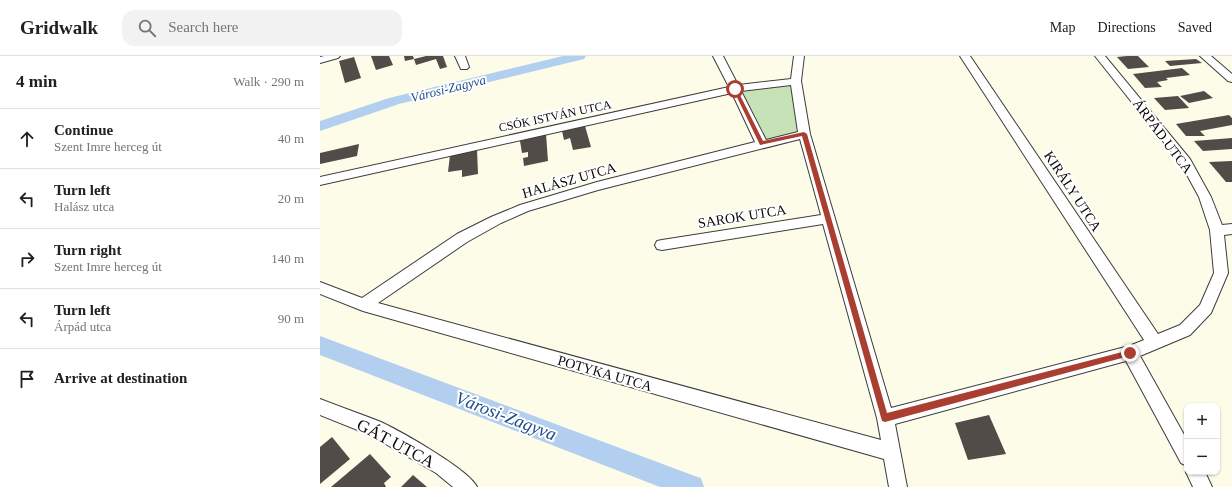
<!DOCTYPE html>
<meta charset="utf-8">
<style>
:root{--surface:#fff;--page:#f2f2f2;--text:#202124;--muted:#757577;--line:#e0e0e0}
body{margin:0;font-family:"Times New Roman",serif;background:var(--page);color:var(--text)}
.controls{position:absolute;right:12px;bottom:12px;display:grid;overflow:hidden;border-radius:8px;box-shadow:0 1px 3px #0004}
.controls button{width:36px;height:36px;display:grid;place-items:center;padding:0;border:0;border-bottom:1px solid var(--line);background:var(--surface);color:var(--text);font:20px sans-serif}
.stop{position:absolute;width:12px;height:12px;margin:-9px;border:3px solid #aa3e31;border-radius:50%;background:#fff}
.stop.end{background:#aa3e31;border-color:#fff;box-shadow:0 1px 4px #0008}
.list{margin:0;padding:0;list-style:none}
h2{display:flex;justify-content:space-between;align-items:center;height:52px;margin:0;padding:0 16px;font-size:17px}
h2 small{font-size:13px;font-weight:400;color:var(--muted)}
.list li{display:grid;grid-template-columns:26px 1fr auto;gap:12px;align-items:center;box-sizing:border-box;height:60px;padding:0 16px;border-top:1px solid var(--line)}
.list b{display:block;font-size:15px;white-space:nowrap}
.list p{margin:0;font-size:13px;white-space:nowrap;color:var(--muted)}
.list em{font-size:13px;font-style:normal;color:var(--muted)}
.icon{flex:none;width:22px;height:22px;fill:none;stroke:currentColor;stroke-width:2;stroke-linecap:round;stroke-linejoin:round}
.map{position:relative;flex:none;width:912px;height:431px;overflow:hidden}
header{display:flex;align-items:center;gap:24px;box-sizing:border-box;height:56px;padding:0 20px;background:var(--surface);border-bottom:1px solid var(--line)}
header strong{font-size:19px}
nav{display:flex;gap:22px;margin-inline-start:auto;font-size:14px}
.search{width:280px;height:36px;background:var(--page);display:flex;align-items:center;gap:10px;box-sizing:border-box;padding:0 14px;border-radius:12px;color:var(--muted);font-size:15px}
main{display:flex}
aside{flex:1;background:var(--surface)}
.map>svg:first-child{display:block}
.green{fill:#c7e2b6}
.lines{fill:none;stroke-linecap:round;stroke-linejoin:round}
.canal{fill:#b2cfef;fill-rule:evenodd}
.building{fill:#514c47}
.minor-casing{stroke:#3c3c3c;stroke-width:2}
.minor{fill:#fff;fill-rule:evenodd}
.route{fill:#aa3e31}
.labels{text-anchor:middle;stroke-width:4;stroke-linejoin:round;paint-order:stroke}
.far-street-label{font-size:12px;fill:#090909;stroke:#fff}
.far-water-label{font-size:13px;font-style:italic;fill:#214d8c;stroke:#fff}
.street-label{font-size:14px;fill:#090909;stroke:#fff}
.near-street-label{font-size:17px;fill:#090909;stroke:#fff}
.near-water-label{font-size:18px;font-style:italic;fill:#214d8c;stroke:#fff}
</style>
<header>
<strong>Gridwalk</strong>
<div class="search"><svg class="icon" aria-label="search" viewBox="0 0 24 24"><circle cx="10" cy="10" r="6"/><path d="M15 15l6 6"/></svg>Search here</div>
<nav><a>Map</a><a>Directions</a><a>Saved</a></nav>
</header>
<main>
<aside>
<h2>4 min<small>Walk · 290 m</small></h2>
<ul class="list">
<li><svg class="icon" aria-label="ahead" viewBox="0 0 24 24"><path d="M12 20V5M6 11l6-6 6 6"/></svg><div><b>Continue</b><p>Szent Imre herceg út</p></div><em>40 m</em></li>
<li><svg class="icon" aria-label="left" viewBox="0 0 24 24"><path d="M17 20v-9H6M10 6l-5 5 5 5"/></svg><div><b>Turn left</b><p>Halász utca</p></div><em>20 m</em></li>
<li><svg class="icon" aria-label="right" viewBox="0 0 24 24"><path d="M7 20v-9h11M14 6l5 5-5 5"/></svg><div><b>Turn right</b><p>Szent Imre herceg út</p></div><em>140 m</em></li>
<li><svg class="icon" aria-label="left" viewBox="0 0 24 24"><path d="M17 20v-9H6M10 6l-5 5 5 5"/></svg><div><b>Turn left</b><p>Árpád utca</p></div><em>90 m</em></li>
<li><svg class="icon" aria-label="arrive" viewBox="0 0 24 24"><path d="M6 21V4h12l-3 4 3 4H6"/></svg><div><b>Arrive at destination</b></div></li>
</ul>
</aside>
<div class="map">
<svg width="912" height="431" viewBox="0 0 912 431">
<rect width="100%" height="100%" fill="#fdfce8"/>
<path class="green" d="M476,25L484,78L442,88L415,33Z"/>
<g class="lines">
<path class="canal" d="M243,0H266L264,3L79,48L0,75V65L69,42Z
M0,280L372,419L381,422L384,431H340L0,299Z"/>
</g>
<path class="building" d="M51,0H69L73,9L56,14Z
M84,0H93L94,3L85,5Z
M106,0H123L127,11L120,13L116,3L96,9L94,3Z
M807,0H818L829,11L808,13L797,1Z
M34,1L41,22L25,27L19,5Z
M876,3L882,7L850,10L845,5Z
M862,12L870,19L846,22L848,24L837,26L842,31L825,32L813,18Z
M884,35L893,42L869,47L860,40Z
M858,40L869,52L845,54L834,42Z
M909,59L912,62V69L880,75L885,80H866L856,68Z
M265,70L271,91L253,94L250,82L244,84L242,75Z
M226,78L228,105L204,110L203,102L208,101V96L202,97L200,85Z
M912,82V93L883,95L874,85Z
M39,88L37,100L0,108V97Z
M157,93L158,118L142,121V114L128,116L130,99Z
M912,105V126H906L889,106Z
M669,359L686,398L648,404L635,367Z
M12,381L30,403L0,428V391Z
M50,398L71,421L64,427L66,431H11Z
M93,419L107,431H81Z"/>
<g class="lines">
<defs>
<path id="minor" d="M4,0H20L18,2L0,7V1Z
M135,0H145L149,11L147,13H141Z
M393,0H403L418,29L471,23L474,0H484L481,25L490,78L571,352L809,290L824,284L640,0H650L838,278L860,269L880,249L894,217L890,174L879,141L861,108L775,0H785L870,103L891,141L902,169L912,168V178L904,179L908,217L891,257L870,279L820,300L867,384V410L861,407L806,305L575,368L587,431H569L564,403L43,255L0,238V226L42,242L137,178L171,161L200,149L277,126L435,86L412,37L0,129V121L409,31ZM471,29L478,76L446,84L421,35ZM480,83L501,159L342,184L337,185L335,189L337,193L342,194L503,168L557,362L561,384L58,247L147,186L181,167L208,155L278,134Z
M880,0H891L912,18V26L908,25Z
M0,343C20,351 41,358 61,366C80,375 150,414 157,431H133L116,417L50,379L0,359Z
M867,414V416H885L892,431H873L866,416Z"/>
</defs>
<use href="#minor" class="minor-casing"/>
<use href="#minor" class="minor"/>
</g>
<path class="route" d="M415,32L417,33L443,85L484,76L487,78L567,357L810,294L814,297L813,299L565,366L562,365L482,80L440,89L413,33Z"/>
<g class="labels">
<g class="far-street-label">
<text transform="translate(235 60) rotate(-12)" y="4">CSÓK ISTVÁN UTCA</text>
</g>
<g class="far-water-label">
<text transform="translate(128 32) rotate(-14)" y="5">Városi-Zagyva</text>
</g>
<g class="street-label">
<text transform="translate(843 80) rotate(53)" y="5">ÁRPÁD UTCA</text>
<text transform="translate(249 124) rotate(-16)" y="5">HALÁSZ UTCA</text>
<text transform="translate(753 135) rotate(57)" y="5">KIRÁLY UTCA</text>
<text transform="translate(422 160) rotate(-9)" y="5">SAROK UTCA</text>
<text transform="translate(285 317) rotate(16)" y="5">POTYKA UTCA</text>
</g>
<g class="near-street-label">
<text transform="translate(76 387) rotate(28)" y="6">GÁT UTCA</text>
</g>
<g class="near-water-label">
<text transform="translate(186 360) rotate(21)" y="6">Városi-Zagyva</text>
</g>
</g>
</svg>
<div class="controls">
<button>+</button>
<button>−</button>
</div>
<div class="stop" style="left:415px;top:33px"></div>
<div class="stop end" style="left:810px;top:297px"></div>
</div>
</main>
